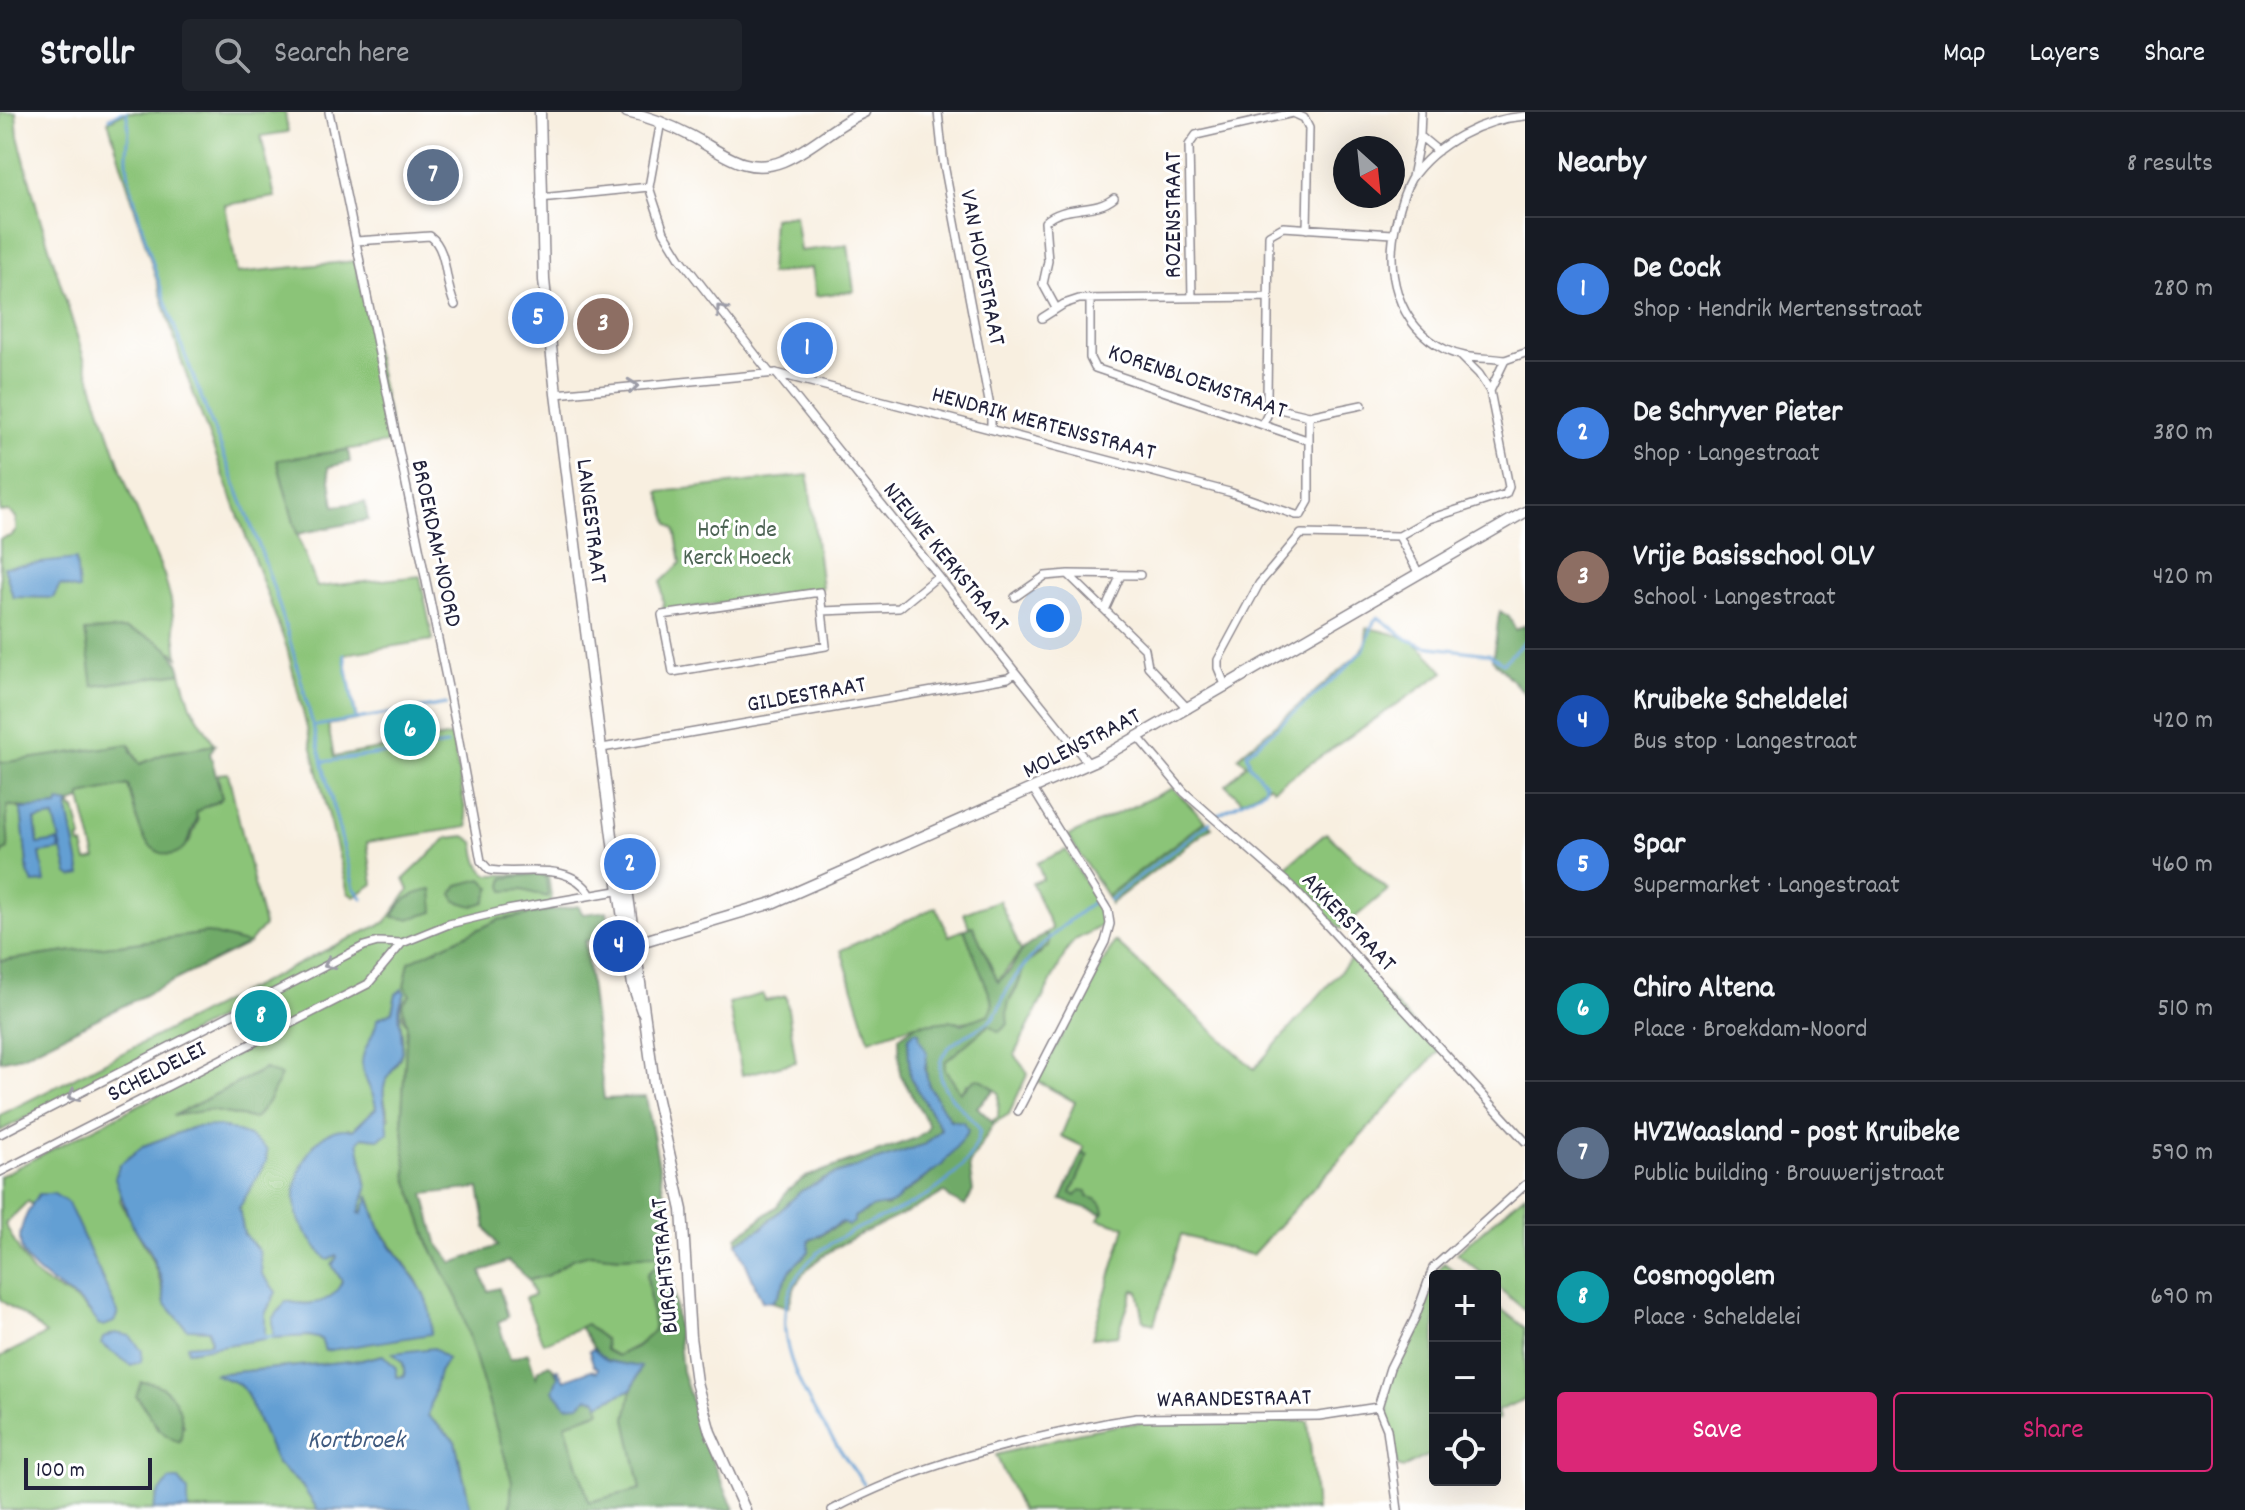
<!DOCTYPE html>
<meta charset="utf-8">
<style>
:root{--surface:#171b24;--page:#20242c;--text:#f1f3f6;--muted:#9ea1a6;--line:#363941;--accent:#db2777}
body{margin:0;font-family:Dekko,sans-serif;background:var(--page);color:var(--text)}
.controls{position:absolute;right:24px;bottom:24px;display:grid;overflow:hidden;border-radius:8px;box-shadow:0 8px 32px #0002}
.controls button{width:72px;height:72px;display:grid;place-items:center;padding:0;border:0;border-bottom:2px solid var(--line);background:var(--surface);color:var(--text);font:40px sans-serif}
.compass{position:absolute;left:1333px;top:24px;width:72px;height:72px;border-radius:50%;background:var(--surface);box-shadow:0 8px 32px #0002;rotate:153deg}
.scale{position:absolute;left:24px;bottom:20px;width:128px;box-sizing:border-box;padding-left:8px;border:4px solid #22223b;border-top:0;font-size:22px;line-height:28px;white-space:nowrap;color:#22223b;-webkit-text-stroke:6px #fff;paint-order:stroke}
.you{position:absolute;left:1050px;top:506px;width:28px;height:28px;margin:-20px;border:6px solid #fff;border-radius:50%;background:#1a73e8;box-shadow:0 0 0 12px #1a73e833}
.badge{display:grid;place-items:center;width:52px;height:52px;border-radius:50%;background:var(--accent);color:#fff;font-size:26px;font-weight:700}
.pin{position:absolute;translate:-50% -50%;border:4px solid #fff;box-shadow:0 2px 8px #0006}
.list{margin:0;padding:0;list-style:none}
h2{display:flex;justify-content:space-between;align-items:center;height:104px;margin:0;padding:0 32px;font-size:34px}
h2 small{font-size:26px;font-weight:400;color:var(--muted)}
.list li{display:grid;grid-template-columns:52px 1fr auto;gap:24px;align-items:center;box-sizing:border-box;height:144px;padding:0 32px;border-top:2px solid var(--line)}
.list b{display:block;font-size:30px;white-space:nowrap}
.list p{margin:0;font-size:26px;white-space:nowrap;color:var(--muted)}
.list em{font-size:26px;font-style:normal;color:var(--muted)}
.actions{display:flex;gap:16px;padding:24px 32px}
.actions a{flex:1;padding:18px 0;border:2px solid var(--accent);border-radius:8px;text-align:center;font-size:28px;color:var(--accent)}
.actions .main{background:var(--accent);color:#fff}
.icon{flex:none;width:44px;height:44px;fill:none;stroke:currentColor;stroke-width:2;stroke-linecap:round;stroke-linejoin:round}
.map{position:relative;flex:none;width:1525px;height:1398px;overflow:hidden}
header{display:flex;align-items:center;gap:48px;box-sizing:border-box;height:112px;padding:0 40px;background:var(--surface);border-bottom:2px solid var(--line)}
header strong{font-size:38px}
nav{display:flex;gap:44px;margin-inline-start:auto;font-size:28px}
.search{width:560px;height:72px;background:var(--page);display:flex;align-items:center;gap:20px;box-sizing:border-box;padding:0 28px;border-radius:8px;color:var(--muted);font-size:30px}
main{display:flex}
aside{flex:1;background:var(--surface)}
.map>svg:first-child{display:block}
.green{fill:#8bc478;stroke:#56735a;stroke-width:2;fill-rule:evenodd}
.forest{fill:#70aa68;stroke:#496652;stroke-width:2;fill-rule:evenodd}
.water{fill:#639fd3;stroke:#426087;stroke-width:2}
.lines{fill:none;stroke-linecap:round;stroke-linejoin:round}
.stream{stroke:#639fd3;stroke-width:3}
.street-casing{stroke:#8d888e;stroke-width:10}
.secondary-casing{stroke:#8d888e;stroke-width:13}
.street{stroke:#fff;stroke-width:7}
.secondary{stroke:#fff;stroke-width:10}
.oneway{stroke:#9c9ca7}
.labels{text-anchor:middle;stroke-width:6;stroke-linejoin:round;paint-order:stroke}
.street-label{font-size:24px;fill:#22223b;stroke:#fff}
.park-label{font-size:24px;fill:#4c6353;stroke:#fff}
.water-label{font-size:26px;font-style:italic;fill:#3f5a7f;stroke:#fff}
</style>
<header>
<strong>Strollr</strong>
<div class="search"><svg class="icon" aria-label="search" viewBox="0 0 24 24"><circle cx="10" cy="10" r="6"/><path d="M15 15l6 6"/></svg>Search here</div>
<nav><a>Map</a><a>Layers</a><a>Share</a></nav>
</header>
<main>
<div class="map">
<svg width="1525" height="1398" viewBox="0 0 1525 1398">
<rect width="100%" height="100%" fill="#fff"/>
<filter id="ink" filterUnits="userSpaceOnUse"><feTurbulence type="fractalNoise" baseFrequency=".0125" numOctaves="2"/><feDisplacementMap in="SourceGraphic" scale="16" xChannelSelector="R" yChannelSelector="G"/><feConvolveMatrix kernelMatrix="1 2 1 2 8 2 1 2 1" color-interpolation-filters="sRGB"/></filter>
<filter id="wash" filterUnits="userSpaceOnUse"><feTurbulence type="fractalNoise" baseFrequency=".006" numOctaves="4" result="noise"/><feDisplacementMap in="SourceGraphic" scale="32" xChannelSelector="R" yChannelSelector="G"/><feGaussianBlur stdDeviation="1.8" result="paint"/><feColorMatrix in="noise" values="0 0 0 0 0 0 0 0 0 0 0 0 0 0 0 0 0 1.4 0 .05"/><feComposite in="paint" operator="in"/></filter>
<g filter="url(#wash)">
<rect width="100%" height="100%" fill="#f8efe0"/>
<path class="green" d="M0,0H16L18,24L39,103L94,278L128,377L164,463L171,488L178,545L173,540L94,574L181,561L191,594L215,633L166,641L140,653L130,633L0,651V427L11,424L16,419V406L9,399L0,400Z
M125,0H285L288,20L261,24L275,85L225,93L237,161L355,149L394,330L277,349L297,422L317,475L420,464L433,528L344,542L357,608L328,613L334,645L452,624L468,715L367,730L373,772L354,785L348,781L287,536L181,248L108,9Z
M795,103L800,139L848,133L854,179L816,184L812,156L770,162L773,106Z
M808,363L822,476L664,500L661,470L681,451L675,417L669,412L659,380Z
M1367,516C1409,524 1417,528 1444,560L1273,677L1269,673L1242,689L1226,673L1247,652L1238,645L1358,543L1366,530Z
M228,661L264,814L248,832L208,821L0,849V741L3,742C10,721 3,713 8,693L21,697L28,761L40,741L59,737L38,732L35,708L55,704L68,762V699L71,691L72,697H75L82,726L79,727L80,733H83L87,749L96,747L80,683L128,673L144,724L149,733L189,731L198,709L196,701C203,692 214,694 222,686L218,662Z
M1173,676L1205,709L1107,784L1068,724Z
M1326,721L1388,778L1341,817L1280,760Z
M465,724L474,730C477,743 477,756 489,763L548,762L553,798L498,808L470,823L411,883L402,903L407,914L402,1002L407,1066L429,1131L459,1190L512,1369L510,1398H471L455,1329L428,1304L439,1260L447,1247L394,1242L403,1251L405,1264L396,1265L395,1256L382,1243L362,1248L216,1262L239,1272L246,1280L277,1352L302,1374L318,1398H188V1379L158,1383L153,1398H0V1245L46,1222L27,1206L0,1188V1064L246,938L227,902L0,1019V1003L336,833L386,810L409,778L404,767L447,726ZM396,882L403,887C395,902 405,922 402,939C400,952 387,962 384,974C382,984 387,996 389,1006L378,1027L362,1025L358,1030L367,1076L359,1102H361L370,1086L379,1115L417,1169L428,1194L325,1239L321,1227L309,1224L273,1226L286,1189C309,1195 333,1192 342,1169L332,1153L338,1145L336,1142L348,1016L353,1018L376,996L375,984L367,971L372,923L392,900ZM264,957L274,974L269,988L255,1007L209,998L176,1003ZM194,1015L251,1074L239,1096L244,1122L259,1139L262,1162L276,1180L265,1202V1227L188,1239L211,1231L209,1218L165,1191C158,1147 138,1126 120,1088L143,1034ZM28,1089L96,1154L118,1201L98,1212C79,1182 64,1185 39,1166C27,1158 13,1126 5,1112ZM167,1279L177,1293L184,1314L157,1317L149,1298Z
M1066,738L1101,798L1103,813L1075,828L1068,836L1014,943L1028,961L1009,1002L994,1011L992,1009L998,1005L999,981L990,973L967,972L960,980L945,957V950C974,923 1019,897 1023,854L1040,842L1050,826L1045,822L1052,817L1032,771L1043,767L1037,751Z
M999,788L1021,839L997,870L973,814L969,815L964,801Z
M936,795L949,824L964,817L993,891L989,902C964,915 945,908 919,912C902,916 886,923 869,928L841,838Z
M1115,829L1254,957L1352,846L1439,939L1252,1143L1181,1123L1154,1212L1144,1209L1138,1179L1133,1178L1118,1223L1092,1226L1125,1115L1098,1107L1104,1100L1071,1081L1088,1043L1082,1040L1084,1035L1061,1024L1075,990L1037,969Z
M763,882L765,889L786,884L796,950L742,963L729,891Z
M1525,1082V1198L1495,1173V1164H1485L1457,1141Z
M590,1142L621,1145L660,1142L655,1155L647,1163L654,1220L636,1234L617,1244L605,1238L599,1223L586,1213L543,1231L525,1186L534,1183L529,1168L549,1163L572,1147Z
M1444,1151L1461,1164H1435V1340L1403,1356L1397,1354C1395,1329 1385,1306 1388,1280C1390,1255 1409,1236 1419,1213C1429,1192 1429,1169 1444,1151Z
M1495,1192L1525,1216V1287L1497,1299L1499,1307L1495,1309Z
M632,1277L626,1307L641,1377L589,1390L565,1312L599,1299V1292Z
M1198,1309H1308L1316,1398H1021L996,1343L1081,1320L1125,1312Z"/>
<path class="forest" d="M348,338L350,350L328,355L334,394L365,390L368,408L297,422L277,348Z
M1500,499L1509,505L1516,518L1525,513V582L1492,547C1497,530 1496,515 1500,499Z
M125,517C151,525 175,532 181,561L93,574L85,519Z
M130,632L131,639L140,652L166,641L215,633L210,641L222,686C214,694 203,692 196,701C198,710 195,711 192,719C186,741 170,751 150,734C139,725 132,687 128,673L81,683V688C59,695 31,699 8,693C4,709 10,721 8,737L0,741V651Z
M1205,709L1212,715L1110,792L1107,784Z
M539,762L546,766L548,785L522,778L504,779L502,774L504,766Z
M482,767L491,776L485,790L473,794L456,789L452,782L458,773Z
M432,778L434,800L408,807L393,805C400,788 414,780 432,778Z
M578,794L583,802L607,799L611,825L585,829L604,987L646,985L673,1129L672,1162L682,1259L707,1337L734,1397L731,1398H510L512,1369L459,1190L429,1131L407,1066L402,1002L407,914L402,892L410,883L404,874L409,850L498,808ZM479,1076L486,1116L498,1134L453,1151L437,1130L424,1082ZM590,1142L621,1145L660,1143L655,1155L647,1162L654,1219L636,1235L617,1244L606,1238L605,1228L586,1212L580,1215C603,1249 597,1249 641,1255L632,1277L626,1307L641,1377L589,1390L565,1312L600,1299L598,1287C584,1286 565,1274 557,1263C555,1259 553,1255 549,1252L538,1258L536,1266L528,1241L510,1247L498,1210L508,1205L499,1176L488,1179L481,1160L508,1149L529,1168L549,1163L572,1147Z
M973,814L998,870L1010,858L1023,837L1045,822L1050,826L1048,834L1023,854C1021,879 1003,883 1008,912L999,920L989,913L945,950V957L960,980L976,967L983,968L994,978L977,995L994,1011L969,1053L973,1079L965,1094L951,1087L944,1080C902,1109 821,1129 797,1171C793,1178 791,1188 788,1195L772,1190L791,1157L809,1139V1129L877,1093L887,1095L942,1053L967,1021C951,1009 938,995 930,976C920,954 936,940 913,923L908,926L910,965L941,1016L926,1032L833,1063L801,1079L761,1117L737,1131V1125L777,1094L787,1079L806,1065L916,1026L927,1018L928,1012L900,962L899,925L916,913L949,909L962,912L989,902L993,891L964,817Z
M208,821L248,832L22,944L0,949V849Z
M265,957L281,964L269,988L255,1007L209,998L173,1004Z
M1082,1040L1088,1043L1071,1081L1076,1084L1081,1078L1087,1079L1088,1085C1097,1087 1103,1090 1104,1100L1101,1101L1061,1088Z
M141,1270C174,1270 187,1302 180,1330C156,1323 151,1301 136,1284Z"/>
<path class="water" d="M76,447L79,478L60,473L53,486L13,485L4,455Z
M59,690L69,692L68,699L81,763L72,765L68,762L54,705L35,708L38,732L58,729L60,738L40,741L45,770L33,771L28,761L21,697L57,694Z
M402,877L405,881C404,885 401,889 400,893C397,902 403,924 402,937C400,950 390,959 385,971C380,984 389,1006 388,1021L378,1027L362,1025L358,1030L367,1076L359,1101L362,1102L369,1084C372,1094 375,1106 379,1115C397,1150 436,1178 431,1222L325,1239L321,1227L309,1224L273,1226V1207L286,1189C309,1195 333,1192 342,1169L332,1153L337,1145L336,1143L329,1148L326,1147C314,1132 300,1117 296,1098C289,1066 314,1009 353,1018L376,996C375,980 362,968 362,951C362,935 376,923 377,907L392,900L396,882Z
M915,919L919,920L920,928L927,941L925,958L929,974L950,1008L963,1010L968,1018L967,1021L942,1053L901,1083C895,1093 889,1093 879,1094C871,1094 861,1101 854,1105V1110L848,1114L842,1110L809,1128V1139L791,1157L777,1185L772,1190L762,1189L737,1131L761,1117L801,1079L833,1063L926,1032L941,1017L910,965L908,926Z
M220,1014L249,1024L267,1038L266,1050L239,1096L244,1122L259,1139L262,1162L276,1180L265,1202V1227L188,1239L187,1233L211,1231L209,1218L187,1217L165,1191L161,1166L149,1137L131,1111L115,1066L119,1053L143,1034L194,1015Z
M39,1082H54L68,1091L118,1201L114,1210L104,1214L98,1212C91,1201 85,1192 73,1185C26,1154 0,1137 39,1082Z
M115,1221L130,1224L142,1239L141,1250L131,1253L101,1232L103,1226Z
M434,1236L447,1247L439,1260L428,1304L455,1329L471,1398H318L302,1374L277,1352L246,1280L239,1272L214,1262L362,1248L383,1243L396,1256V1265L405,1264L403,1251L393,1241Z
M593,1237L607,1249L641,1255L632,1277L599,1292L597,1287L587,1286L579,1293L566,1294L553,1278L558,1264L556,1257H558L564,1268L591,1258L597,1260L598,1256L594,1254L589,1239Z
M169,1368H179L188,1379V1398H153L158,1383Z"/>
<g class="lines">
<path class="stream" d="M126,0C131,19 128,23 127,41C126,57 131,74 135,89C165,206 216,318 258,431C299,543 324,661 354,776L363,787
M109,6L121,0
M344,542L356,607
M315,614L446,592
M322,650L447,633
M1217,703L1264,678L1265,671L1250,653L1247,641L1343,559L1364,537L1374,509L1378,505L1407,527L1424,534L1489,542L1503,551L1525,529
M1109,788L1210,710
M265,1225L273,1224
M864,1372C818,1307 735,1203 824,1136C858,1111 902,1102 938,1076C957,1062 976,1043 980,1018C967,997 937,982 940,953C942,929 979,920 993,906C998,901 1006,877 1013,868C1038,834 1062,813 1096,788L1100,791"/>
</g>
</g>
<g filter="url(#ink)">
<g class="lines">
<defs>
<path id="street" d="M329,0L456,614L481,749L489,758C522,764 569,747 591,783
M938,0L943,47L991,300V316
M1420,24L1438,39
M1412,65L1420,24L1421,0
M649,75L664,120L680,146L769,260
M649,75L661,9
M540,86L649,75
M356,129L430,124C449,138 444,173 455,193
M1192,186L1189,33L1196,23L1293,1L1304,6L1309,16L1307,117
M1090,187V246L1095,256L1307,328
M1056,196L1043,172L1048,149L1045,110C1063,92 1095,102 1114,86
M1042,206L1064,192L1079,187L1268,185
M1505,248C1484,245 1466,248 1446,238C1396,213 1384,158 1397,107C1400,94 1404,79 1411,67C1436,31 1483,7 1525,4
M776,261L1088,651
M1490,279L1505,248L1525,241
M556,282L776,261L1229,380L1296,403H1301
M1271,295L1309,304
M1309,304L1362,293
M1263,312L1271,295L1267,286L1269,123L1283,115L1393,122
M1301,403L1309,389V304
M1399,424L1419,462
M1068,462L1140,463
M1015,485L1045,464L1068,462L1145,537L1148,554L1188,597
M1105,498L1120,465
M822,499L820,480L813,481L662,503L673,560L826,534L822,499L899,496L938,464
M1226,575L1218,556V548L1259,472L1301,422L1399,424L1429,407L1506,382L1509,375L1490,279L1479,262L1462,245
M1138,625L1184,680L1291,774L1525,1029
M602,636L1008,566L1015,561
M1018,999L1105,830L1110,812L1108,799L1033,677
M0,1022L364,834L378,830L402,831
M0,1060L368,872L402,831L449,812L507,798L622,778
M1378,1295L1390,1256L1415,1206L1433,1156L1525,1073
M1378,1295L1387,1317L1398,1398
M832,1398C917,1352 1016,1329 1111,1310L1137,1306L1319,1304L1378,1295"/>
<path id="secondary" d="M540,0L544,168L556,282L619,779L633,873L642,899
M627,0C651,5 670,13 691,24C723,41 746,64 783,49C812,37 834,13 864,0
M621,754L627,777L655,979L682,1098L690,1225L696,1270L710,1320L745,1398
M627,834L772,791L1099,647L1525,400"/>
</defs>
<use href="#street" class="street-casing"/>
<use href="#secondary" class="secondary-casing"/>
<use href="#street" class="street"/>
<use href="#secondary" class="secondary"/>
</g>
<defs><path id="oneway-chevron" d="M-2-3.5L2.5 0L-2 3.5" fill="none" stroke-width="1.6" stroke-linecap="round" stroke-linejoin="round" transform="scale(2)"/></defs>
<g class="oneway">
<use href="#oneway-chevron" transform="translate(721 198) rotate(-128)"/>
<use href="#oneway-chevron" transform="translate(633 274) rotate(-6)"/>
<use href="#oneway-chevron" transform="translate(329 852) rotate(153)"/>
<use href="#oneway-chevron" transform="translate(73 984) rotate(153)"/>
</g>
</g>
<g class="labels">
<g class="street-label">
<text transform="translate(1172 103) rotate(-90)" y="8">ROZENSTRAAT</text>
<text transform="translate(984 155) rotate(79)" y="8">VAN HOVESTRAAT</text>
<text transform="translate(1198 268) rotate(19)" y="8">KORENBLOEMSTRAAT</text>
<text transform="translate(1044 310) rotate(15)" y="8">HENDRIK MERTENSSTRAAT</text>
<text transform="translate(593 409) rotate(83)" y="8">LANGESTRAAT</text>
<text transform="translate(438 431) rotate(78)" y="8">BROEKDAM-NOORD</text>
<text transform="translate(947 444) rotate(51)" y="8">NIEUWE KERKSTRAAT</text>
<text transform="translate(806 581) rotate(-10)" y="8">GILDESTRAAT</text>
<text transform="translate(1081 630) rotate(-27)" y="8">MOLENSTRAAT</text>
<text transform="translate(1350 809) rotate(47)" y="8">AKKERSTRAAT</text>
<text transform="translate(156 958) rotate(-27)" y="8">SCHELDELEI</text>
<text transform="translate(663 1154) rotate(-95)" y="8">BURCHTSTRAAT</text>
<text transform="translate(1234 1285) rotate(-1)" y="8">WARANDESTRAAT</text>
</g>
<g class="park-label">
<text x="737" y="424">Hof in de<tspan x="737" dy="28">Kerck Hoeck</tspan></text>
</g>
<g class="water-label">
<text x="356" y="1335">Kortbroek</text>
</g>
</g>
</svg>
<div class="controls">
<button>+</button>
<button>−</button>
<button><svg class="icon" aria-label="locate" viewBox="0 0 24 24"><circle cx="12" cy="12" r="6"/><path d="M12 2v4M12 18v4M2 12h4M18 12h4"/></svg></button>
</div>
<svg class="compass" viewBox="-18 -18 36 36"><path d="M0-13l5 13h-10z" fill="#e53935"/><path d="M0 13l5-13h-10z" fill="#9ea1a6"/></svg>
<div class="scale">100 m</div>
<div class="you"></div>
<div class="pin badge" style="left:807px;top:236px;background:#3f7fe0">1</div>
<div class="pin badge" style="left:630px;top:752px;background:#3f7fe0">2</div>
<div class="pin badge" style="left:603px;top:212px;background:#8d6e63">3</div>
<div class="pin badge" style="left:619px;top:834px;background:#1a4fb4">4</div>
<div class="pin badge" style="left:538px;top:206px;background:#3f7fe0">5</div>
<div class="pin badge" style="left:410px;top:618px;background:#0f9aa8">6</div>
<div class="pin badge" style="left:433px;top:63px;background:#5c6f8a">7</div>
<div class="pin badge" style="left:261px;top:904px;background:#0f9aa8">8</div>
</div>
<aside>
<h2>Nearby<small>8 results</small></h2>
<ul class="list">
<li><span class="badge" style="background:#3f7fe0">1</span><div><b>De Cock</b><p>Shop · Hendrik Mertensstraat</p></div><em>280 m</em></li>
<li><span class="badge" style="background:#3f7fe0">2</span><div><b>De Schryver Pieter</b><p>Shop · Langestraat</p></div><em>380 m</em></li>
<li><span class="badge" style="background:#8d6e63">3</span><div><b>Vrije Basisschool OLV</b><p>School · Langestraat</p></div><em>420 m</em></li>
<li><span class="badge" style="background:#1a4fb4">4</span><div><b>Kruibeke Scheldelei</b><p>Bus stop · Langestraat</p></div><em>420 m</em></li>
<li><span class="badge" style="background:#3f7fe0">5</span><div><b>Spar</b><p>Supermarket · Langestraat</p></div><em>460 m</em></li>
<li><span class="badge" style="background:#0f9aa8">6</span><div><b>Chiro Altena</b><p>Place · Broekdam-Noord</p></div><em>510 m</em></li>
<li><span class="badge" style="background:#5c6f8a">7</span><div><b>HVZWaasland - post Kruibeke</b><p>Public building · Brouwerijstraat</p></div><em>590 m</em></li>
<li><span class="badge" style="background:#0f9aa8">8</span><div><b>Cosmogolem</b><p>Place · Scheldelei</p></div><em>690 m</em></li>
</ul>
<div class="actions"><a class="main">Save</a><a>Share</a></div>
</aside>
</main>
